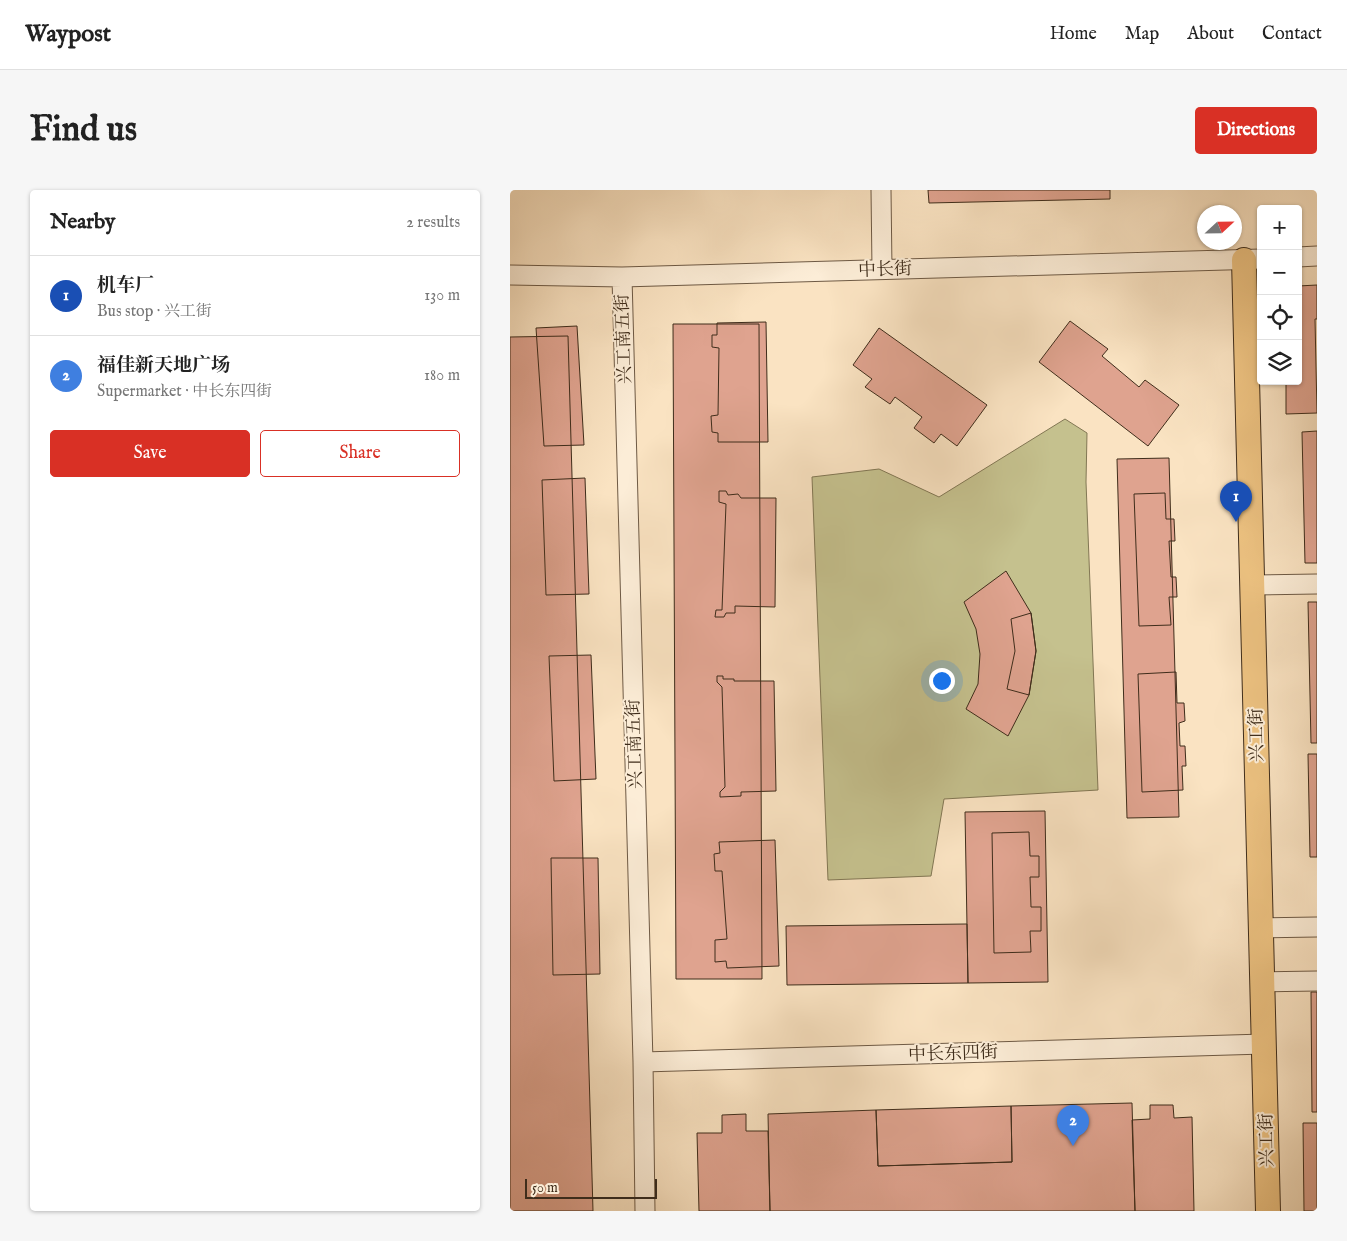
<!DOCTYPE html>
<meta charset="utf-8">
<style>
:root{--surface:#fff;--page:#f6f6f6;--text:#222;--muted:#767676;--line:#e0e0e0;--accent:#d93025}
body{margin:0;font-family:"IM FELL English","Noto Serif SC",serif;background:var(--page);color:var(--text)}
.controls{position:absolute;right:15px;top:15px;display:grid;overflow:hidden;border-radius:5px;box-shadow:0 1px 4px #0004}
.controls button{width:45px;height:45px;display:grid;place-items:center;padding:0;border:0;border-bottom:1px solid var(--line);background:var(--surface);color:var(--text);font:25px sans-serif}
.compass{position:absolute;left:687px;top:15px;width:45px;height:45px;border-radius:50%;background:var(--surface);box-shadow:0 1px 4px #0004;rotate:68deg}
.scale{position:absolute;left:15px;bottom:12px;width:132px;box-sizing:border-box;padding-left:5px;border:2px solid #3f2d1b;border-top:0;font-size:14px;line-height:18px;white-space:nowrap;color:#3f2d1b;-webkit-text-stroke:4px #fcedd7;paint-order:stroke}
.you{position:absolute;left:431px;top:490px;width:18px;height:18px;margin:-12px;border:4px solid #fff;border-radius:50%;background:#1a73e8;box-shadow:0 0 0 8px #1a73e833}
.badge{display:grid;place-items:center;width:32px;height:32px;border-radius:50%;background:var(--accent);color:#fff;font-size:16px;font-weight:700}
.pin{position:absolute;translate:-50% -41px;filter:drop-shadow(0 1px 2px #0008)}
.pin::after{content:'';position:absolute;top:26px;width:18px;height:15px;background:inherit;clip-path:polygon(0 0,100% 0,50% 100%)}
.list{margin:0;padding:0;list-style:none}
h2{display:flex;justify-content:space-between;align-items:center;height:65px;margin:0;padding:0 20px;font-size:21px}
h2 small{font-size:16px;font-weight:400;color:var(--muted)}
.list li{display:grid;grid-template-columns:32px 1fr auto;gap:15px;align-items:center;box-sizing:border-box;height:80px;padding:0 20px;border-top:1px solid var(--line)}
.list b{display:block;font-size:19px;white-space:nowrap}
.list p{margin:0;font-size:16px;white-space:nowrap;color:var(--muted)}
.list em{font-size:16px;font-style:normal;color:var(--muted)}
.actions{display:flex;gap:10px;padding:15px 20px}
.actions a{flex:1;padding:11px 0;border:1px solid var(--accent);border-radius:5px;text-align:center;font-size:18px;color:var(--accent)}
.actions .main{background:var(--accent);color:#fff}
.icon{flex:none;width:28px;height:28px;fill:none;stroke:currentColor;stroke-width:2;stroke-linecap:round;stroke-linejoin:round}
.map{position:relative;flex:none;width:807px;height:1021px;overflow:hidden;border-radius:5px}
header{display:flex;align-items:center;gap:30px;box-sizing:border-box;height:70px;padding:0 25px;background:var(--surface);border-bottom:1px solid var(--line)}
header strong{font-size:24px}
nav{display:flex;gap:28px;margin-inline-start:auto;font-size:18px}
.intro{display:flex;align-items:center;justify-content:space-between;box-sizing:border-box;height:120px;padding:0 30px}
h1{margin:0;font-size:35px}
.button{padding:12px 22px;border-radius:5px;background:var(--accent);color:#fff;font-size:18px;font-weight:700}
main{display:flex;gap:30px;padding:0 30px}
aside{flex:1;background:var(--surface);border-radius:5px;box-shadow:0 1px 4px #0004}
.map>svg:first-child{display:block}
.green{fill:#c5c18e;stroke:#827754}
.building{fill:#dfa38f;stroke:#3f2d1b}
.lines{fill:none;stroke-linecap:round;stroke-linejoin:round}
.minor-casing{stroke:#6e5a45;stroke-width:21}
.major-casing{stroke:#3f2d1b;stroke-width:26}
.minor{stroke:#fcedd7;stroke-width:19}
.major{stroke:#edc281;stroke-width:24}
.labels{text-anchor:middle;stroke-width:4;stroke-linejoin:round;paint-order:stroke}
.street-label{font-size:18px;fill:#3f2d1b;stroke:#fcedd7}
</style>
<header>
<strong>Waypost</strong>
<nav><a>Home</a><a>Map</a><a>About</a><a>Contact</a></nav>
</header>
<div class="intro"><h1>Find us</h1><a class="button">Directions</a></div>
<main>
<aside>
<h2>Nearby<small>2 results</small></h2>
<ul class="list">
<li><span class="badge" style="background:#1a4fb4">1</span><div><b>机车厂</b><p>Bus stop · 兴工街</p></div><em>130 m</em></li>
<li><span class="badge" style="background:#3f7fe0">2</span><div><b>福佳新天地广场</b><p>Supermarket · 中长东四街</p></div><em>180 m</em></li>
</ul>
<div class="actions"><a class="main">Save</a><a>Share</a></div>
</aside>
<div class="map">
<svg width="807" height="1021" viewBox="0 0 807 1021">
<rect width="100%" height="100%" fill="#fae3c2"/>
<filter id="stains"><feTurbulence type="fractalNoise" baseFrequency=".004" numOctaves="4"/><feColorMatrix values="0 0 0 0 .2 0 0 0 0 .09 0 0 0 0 .02 0 0 0 .5 -.17"/></filter>
<radialGradient id="worn" r=".72"><stop offset=".6" stop-color="#630" stop-opacity="0"/><stop offset="1" stop-color="#630" stop-opacity=".3"/></radialGradient>
<path class="green" d="M555,229L577,243L576,292L588,600L434,609L421,686L318,690L302,287L369,279L429,307Z"/>
<path class="building" d="M418,0H600V9L419,13Z
M807,95V129H805L807,223L776,224V191H788V96Z
M560,131L598,159L592,166L629,197L635,190L669,215L638,256L529,172Z
M256,132L258,252H208V243L202,242L201,226L208,225L209,158L202,157V145H207V133Z
M163,134H249L252,789H166Z
M67,136L74,255L34,256L26,138Z
M369,138L477,215L447,256L431,244L424,253L404,238L412,227L385,207L380,214L355,197L362,189L343,175Z
M58,146L83,1021H0V147Z
M807,241V373H795L792,242Z
M659,268L669,627L617,628L607,269Z
M75,288L79,404L36,405L32,290Z
M209,301H216L218,305L228,304L231,308H266L265,417L225,416V423H216L214,427H205L206,420H212L216,314L209,312Z
M655,303L656,329H664L665,351H659L661,387H666L667,407H659L661,435L629,436L624,304Z
M496,381L521,423L526,461L519,505L498,546L456,519L468,494L470,464L466,439L454,412Z
M798,412H807V553H801Z
M521,423L526,461L519,505L497,499L505,461L501,429Z
M81,465L86,589L44,591L39,466Z
M666,482L667,513H674L675,531L669,533L670,556H675L676,576H672L673,600L632,602L628,484Z
M207,486H213V489H224V491H264L266,601L231,602V606L210,607V602L215,597L212,497L207,492Z
M798,564H807V667H800Z
M535,621L538,792L458,793L455,622Z
M519,642L520,666H529V687H520L521,717H531V741H520L521,762L484,763L482,643Z
M265,650L269,776L217,778L216,771L205,772V750L217,749L212,681H205L204,664L210,663L209,652Z
M41,668H88L90,784L43,785Z
M457,734L458,793L277,795L276,736Z
M801,802H807V922H802Z
M622,913L625,1021H260L258,924L366,920L368,976L502,972L501,916Z
M640,915H663L664,928L682,927L684,1021H625L622,930L640,929Z
M501,916L502,972L368,976L366,920Z
M236,924V941H258L260,1021H189L187,943H212V925Z
M793,933H807V1021H794Z"/>
<g class="lines">
<defs>
<path id="minor" d="M371,0L372,79
M788,67L807,66
M0,85L112,87L751,69
M112,87L133,872L135,1021
M742,395L807,394
M751,738L807,737
M752,792L807,791
M133,872L754,854"/>
<path id="major" d="M734,70L758,1021"/>
</defs>
<use href="#minor" class="minor-casing"/>
<use href="#major" class="major-casing"/>
<use href="#minor" class="minor"/>
<use href="#major" class="major"/>
</g>
<g class="labels">
<g class="street-label">
<text transform="translate(375 79) rotate(-2)" y="6">中长街</text>
<text transform="translate(113 149) rotate(-92)" y="6">兴工南五街</text>
<text transform="translate(746 545) rotate(-91)" y="6">兴工街</text>
<text transform="translate(124 554) rotate(-92)" y="6">兴工南五街</text>
<text transform="translate(443 863) rotate(-2)" y="6">中长东四街</text>
<text transform="translate(756 950) rotate(-91)" y="6">兴工街</text>
</g>
</g>
<rect width="100%" height="100%" filter="url(#stains)"/>
<rect width="100%" height="100%" fill="url(#worn)"/>
</svg>
<div class="controls">
<button>+</button>
<button>−</button>
<button><svg class="icon" aria-label="locate" viewBox="0 0 24 24"><circle cx="12" cy="12" r="6"/><path d="M12 2v4M12 18v4M2 12h4M18 12h4"/></svg></button>
<button><svg class="icon" aria-label="layers" viewBox="0 0 24 24"><path d="M12 4l9 5-9 5-9-5zM3 14l9 5 9-5"/></svg></button>
</div>
<svg class="compass" viewBox="-18 -18 36 36"><path d="M0-13l5 13h-10z" fill="#e53935"/><path d="M0 13l5-13h-10z" fill="#767676"/></svg>
<div class="scale">50 m</div>
<div class="you"></div>
<div class="pin badge" style="left:726px;top:332px;background:#1a4fb4">1</div>
<div class="pin badge" style="left:563px;top:956px;background:#3f7fe0">2</div>
</div>
</main>
